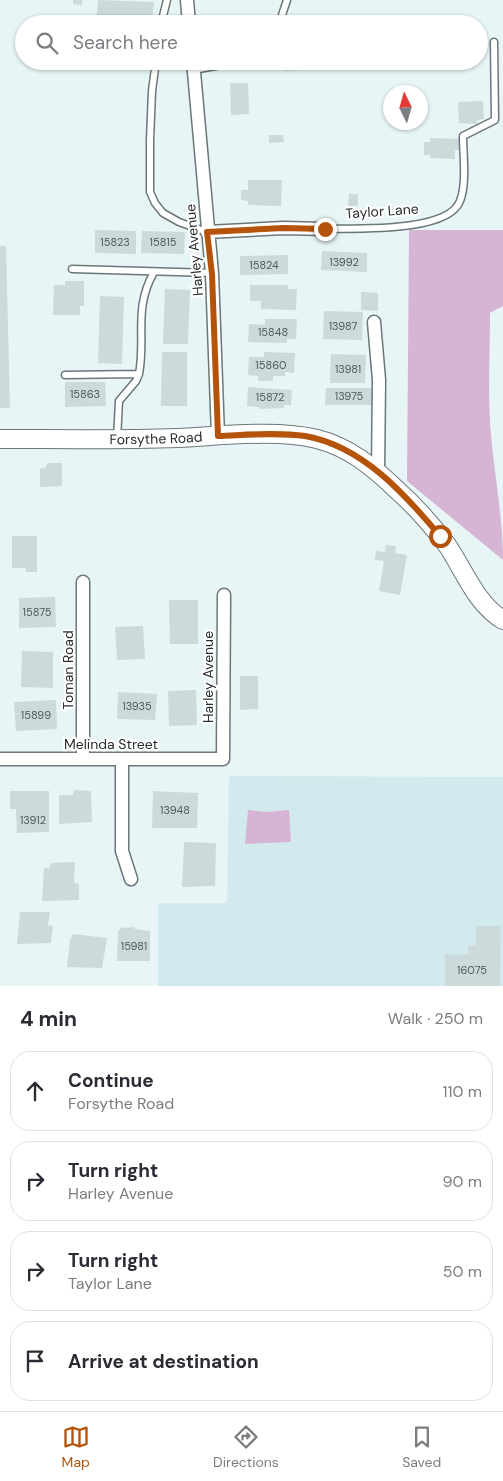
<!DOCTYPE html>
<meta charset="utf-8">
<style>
:root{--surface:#fff;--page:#f2f2f3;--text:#2b2b33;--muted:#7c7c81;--line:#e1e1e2;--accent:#b45309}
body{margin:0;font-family:"DM Sans",sans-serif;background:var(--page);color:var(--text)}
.compass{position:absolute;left:383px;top:85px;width:45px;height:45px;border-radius:50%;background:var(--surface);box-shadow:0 1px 4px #0004;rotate:355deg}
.stop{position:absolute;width:15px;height:15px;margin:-11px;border:4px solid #b45309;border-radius:50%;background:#fff}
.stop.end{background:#b45309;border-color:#fff;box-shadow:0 1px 5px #0008}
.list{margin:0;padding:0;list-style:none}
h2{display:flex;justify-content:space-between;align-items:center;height:65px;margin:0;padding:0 20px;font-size:21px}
h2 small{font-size:16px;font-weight:400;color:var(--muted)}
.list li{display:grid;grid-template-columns:32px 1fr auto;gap:15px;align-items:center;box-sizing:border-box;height:80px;margin:0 10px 10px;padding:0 10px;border:1px solid var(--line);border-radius:20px}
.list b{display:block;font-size:19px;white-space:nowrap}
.list p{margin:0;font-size:16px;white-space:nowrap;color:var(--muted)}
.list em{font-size:16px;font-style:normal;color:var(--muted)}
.icon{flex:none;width:28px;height:28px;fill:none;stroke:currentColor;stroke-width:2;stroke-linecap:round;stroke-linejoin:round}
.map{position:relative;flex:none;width:503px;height:986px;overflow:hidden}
.search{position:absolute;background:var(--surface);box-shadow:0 1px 4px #0004;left:15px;right:15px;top:15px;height:55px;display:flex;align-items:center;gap:12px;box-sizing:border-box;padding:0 18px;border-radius:28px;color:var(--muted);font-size:19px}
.sheet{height:425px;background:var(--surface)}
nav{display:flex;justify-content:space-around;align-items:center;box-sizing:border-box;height:70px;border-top:1px solid var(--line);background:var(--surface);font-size:14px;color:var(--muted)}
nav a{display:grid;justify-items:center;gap:2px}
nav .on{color:var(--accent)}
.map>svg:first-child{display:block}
.built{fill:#d2eaed}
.green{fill:#d6b4d3}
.building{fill:#ccdadc}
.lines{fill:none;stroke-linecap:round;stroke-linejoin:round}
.lane-casing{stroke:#6b7779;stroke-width:9}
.street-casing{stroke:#6b7779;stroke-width:15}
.secondary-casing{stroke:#6b7779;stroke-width:20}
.lane{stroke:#fff;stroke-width:6}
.street{stroke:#fff;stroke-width:12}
.secondary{stroke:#fff;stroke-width:18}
.route{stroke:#b45309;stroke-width:6}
.labels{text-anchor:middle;stroke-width:4.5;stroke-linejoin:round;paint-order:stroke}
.number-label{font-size:11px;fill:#505859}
.street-label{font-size:14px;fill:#272c2d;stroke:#fff}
</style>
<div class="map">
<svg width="503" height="986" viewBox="0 0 503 986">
<rect width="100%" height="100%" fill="#e7f5f7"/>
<path class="built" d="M229,776L503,777V986H158V903H227Z"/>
<path class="green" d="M409,230H503V306L490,313C490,350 488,387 490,423C493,469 503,514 503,560L407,481Z
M248,810L267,812L289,810L291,842L245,844Z"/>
<path class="building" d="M73,0H82V5L73,4Z
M98,0L154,2L152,24H96Z
M285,61H311L312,69L286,71Z
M230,83H248L249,114L231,115Z
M483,101L484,119L477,120V124L459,123L458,102Z
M269,135H283L284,142L269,143Z
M430,138L462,139V150H455V159L430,158V155H424V142H430Z
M248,180H282L281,206L248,205V201L241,200V190H248Z
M349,194H358V206H348Z
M95,230L136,231V254L95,253Z
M142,231L185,232L184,254L141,253Z
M0,246H6L10,408H0Z
M322,251L367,253V272L321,270Z
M288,255V274L240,275V256Z
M65,281H84V306H80V315H53L54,285H65Z
M250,285H288V289H297L296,310L261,309V301H250Z
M165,289L190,290L188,344H163Z
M361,292L378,293V311L361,310Z
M100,296L124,297L122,364L98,363Z
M324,311L363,312L362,340L323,339Z
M265,319H297L296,339H287V343L248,342L249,324L265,325Z
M162,352H187V406H161Z
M264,352L295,353L294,373L285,372V376H273V381H258V376L248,375L249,357H264Z
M331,354L366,355L365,383H330Z
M65,382H105L106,406L65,407Z
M248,387L292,390L291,405H284V408L260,409L258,407L247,406Z
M326,388H372V405H325Z
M48,463H62V486L40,487V469L45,468Z
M12,536H37V572H26V568H12Z
M386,545L396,546L395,553L407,555L400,595L379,591L384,561L375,560L376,551L385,552Z
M55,597L56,627L19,628V598Z
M169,600H198V644H170Z
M143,626L145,659L117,660L115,627Z
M22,651L53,652V688L21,687Z
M240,676H258V709L240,710Z
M196,690L197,725L169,726L168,691Z
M118,692L157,694L155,720L117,719Z
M56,700L57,729L16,731L14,702Z
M74,790L91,791L92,822L59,824V795H73Z
M10,791H49V832L17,833L16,809H10Z
M153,791L198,793L197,828H152Z
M184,842L216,843L215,886L182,887Z
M75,862L74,883L79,884V900L42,901L44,868H49L51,863Z
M20,912H50L48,925L53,926L51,943L17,944Z
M476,926H501L500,986H445V954L468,955V945H476Z
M134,927L135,929L150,931V961H117L118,930H121L120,928Z
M73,934L107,938L102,968L67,967L70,940Z"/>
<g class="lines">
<defs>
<path id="lane" d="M161,24L167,0
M279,24L287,0
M156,61L152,91L150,140V192L155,203L163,213L179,222L207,232
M193,70L244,61
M325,229C355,228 448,233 460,201C467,184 463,154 463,136L495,120L494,42
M72,269L212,273
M65,375L139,374C146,337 133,309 154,272
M117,439L119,401L136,381L139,374"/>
<path id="street" d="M187,0L189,24
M193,61L212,273L218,436
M207,232L283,228L325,229
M374,322L379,380L378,473
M83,758V582
M0,759H223L224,595
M122,759V851L131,879"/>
<g id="secondary">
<path id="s1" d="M0,439C59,439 119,440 178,438C219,436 278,429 317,439C349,447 373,467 396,489C415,506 432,525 447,545C464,570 476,604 503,620"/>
</g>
</defs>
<use href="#lane" class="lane-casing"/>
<use href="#street" class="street-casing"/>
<use href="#secondary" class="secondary-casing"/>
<use href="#lane" class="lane"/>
<use href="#street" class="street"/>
<use href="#secondary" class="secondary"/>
</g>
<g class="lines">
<path class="route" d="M325,229L283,228L207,232L212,274L218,436C246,435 277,432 305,436C362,446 404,493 440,536"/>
</g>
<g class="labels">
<g class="number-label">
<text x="115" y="246">15823</text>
<text x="163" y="246">15815</text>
<text x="344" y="266">13992</text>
<text x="264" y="269">15824</text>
<text x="343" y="330">13987</text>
<text x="273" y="336">15848</text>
<text x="271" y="369">15860</text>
<text x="348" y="373">13981</text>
<text x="85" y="398">15863</text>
<text x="349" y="400">13975</text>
<text x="270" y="401">15872</text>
<text x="37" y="616">15875</text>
<text x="137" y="710">13935</text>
<text x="36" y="719">15899</text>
<text x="175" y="814">13948</text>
<text x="33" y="824">13912</text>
<text x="134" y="950">15981</text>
<text x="472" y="974">16075</text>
</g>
<g class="street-label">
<text transform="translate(382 211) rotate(-4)" y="5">Taylor Lane</text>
<text transform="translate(194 250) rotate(-95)" y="5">Harley Avenue</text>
<text dy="5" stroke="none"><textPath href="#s1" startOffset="156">Forsythe Road</textPath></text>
<text transform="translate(68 670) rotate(-90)" y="5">Toman Road</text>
<text transform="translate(208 677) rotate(-90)" y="5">Harley Avenue</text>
<text x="111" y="749">Melinda Street</text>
</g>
</g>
</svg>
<svg class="compass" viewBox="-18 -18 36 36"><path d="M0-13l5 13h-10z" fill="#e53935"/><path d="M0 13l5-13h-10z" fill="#7c7c81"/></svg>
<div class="stop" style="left:440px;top:536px"></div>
<div class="stop end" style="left:325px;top:229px"></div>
<div class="search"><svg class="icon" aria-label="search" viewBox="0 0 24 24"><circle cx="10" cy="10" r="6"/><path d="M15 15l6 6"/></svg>Search here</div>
</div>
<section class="sheet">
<h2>4 min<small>Walk · 250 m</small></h2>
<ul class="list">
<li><svg class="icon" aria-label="ahead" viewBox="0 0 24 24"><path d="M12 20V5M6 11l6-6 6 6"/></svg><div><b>Continue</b><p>Forsythe Road</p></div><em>110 m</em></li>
<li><svg class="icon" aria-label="right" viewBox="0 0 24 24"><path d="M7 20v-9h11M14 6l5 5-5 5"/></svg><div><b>Turn right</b><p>Harley Avenue</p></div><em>90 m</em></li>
<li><svg class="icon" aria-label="right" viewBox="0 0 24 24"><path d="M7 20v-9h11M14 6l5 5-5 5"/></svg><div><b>Turn right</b><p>Taylor Lane</p></div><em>50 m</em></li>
<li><svg class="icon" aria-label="arrive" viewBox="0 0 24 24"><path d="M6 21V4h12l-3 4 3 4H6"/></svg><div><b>Arrive at destination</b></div></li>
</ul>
</section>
<nav>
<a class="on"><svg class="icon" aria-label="map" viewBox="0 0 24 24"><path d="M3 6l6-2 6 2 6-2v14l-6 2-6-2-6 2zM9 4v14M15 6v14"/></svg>Map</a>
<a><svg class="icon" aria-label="directions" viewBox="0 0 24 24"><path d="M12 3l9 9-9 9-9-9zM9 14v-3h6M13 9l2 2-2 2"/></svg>Directions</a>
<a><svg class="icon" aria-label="saved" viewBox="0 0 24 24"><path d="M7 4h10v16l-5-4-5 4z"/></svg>Saved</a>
</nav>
